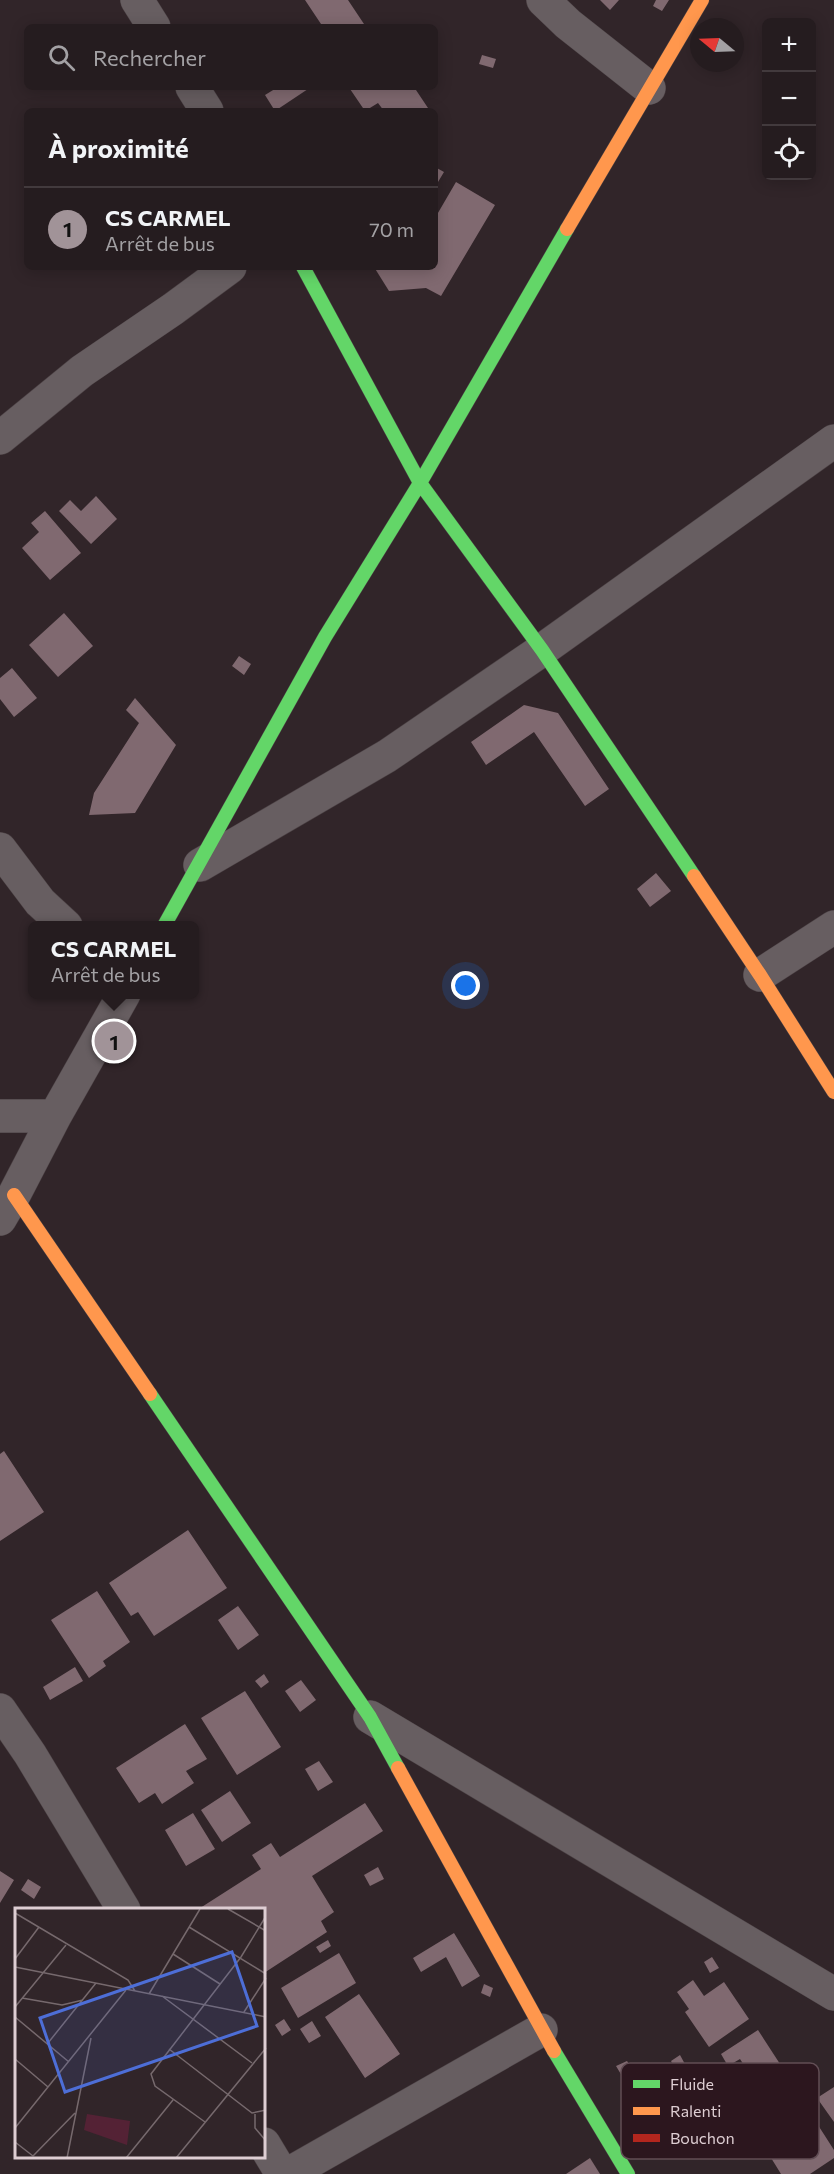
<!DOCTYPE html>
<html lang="fr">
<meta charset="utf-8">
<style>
:root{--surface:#251c1f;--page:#2d2528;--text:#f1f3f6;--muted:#a3a1a4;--line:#423a3d;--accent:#a19398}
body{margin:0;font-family:Commissioner,sans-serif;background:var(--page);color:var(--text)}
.controls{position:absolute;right:18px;top:18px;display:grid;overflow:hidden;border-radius:9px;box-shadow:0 3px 15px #0003}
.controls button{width:54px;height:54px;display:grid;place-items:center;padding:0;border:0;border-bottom:2px solid var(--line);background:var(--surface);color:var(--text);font:30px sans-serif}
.compass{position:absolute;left:690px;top:18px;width:54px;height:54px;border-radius:50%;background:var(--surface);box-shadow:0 3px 15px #0003;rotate:289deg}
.you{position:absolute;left:466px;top:986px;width:21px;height:21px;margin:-15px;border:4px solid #fff;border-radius:50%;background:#1a73e8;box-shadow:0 0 0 9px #1a73e833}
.badge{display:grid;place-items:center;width:39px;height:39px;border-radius:50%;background:var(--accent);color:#111;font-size:20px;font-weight:700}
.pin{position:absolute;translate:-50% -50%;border:3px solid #fff;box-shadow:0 2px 6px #0006}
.popup{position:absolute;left:28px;top:921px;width:171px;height:78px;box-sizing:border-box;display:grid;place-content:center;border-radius:9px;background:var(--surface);filter:drop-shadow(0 2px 4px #0005);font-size:20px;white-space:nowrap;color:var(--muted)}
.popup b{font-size:22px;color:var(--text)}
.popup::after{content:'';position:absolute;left:50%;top:100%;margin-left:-12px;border:12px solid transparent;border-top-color:var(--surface)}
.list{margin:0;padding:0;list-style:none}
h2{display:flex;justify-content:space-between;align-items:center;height:78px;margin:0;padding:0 24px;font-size:26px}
h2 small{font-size:20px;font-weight:400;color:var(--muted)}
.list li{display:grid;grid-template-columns:39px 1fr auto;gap:18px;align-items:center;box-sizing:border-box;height:84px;padding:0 24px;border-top:2px solid var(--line)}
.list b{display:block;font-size:22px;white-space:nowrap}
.list p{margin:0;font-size:20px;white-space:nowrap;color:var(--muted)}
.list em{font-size:20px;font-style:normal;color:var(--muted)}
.icon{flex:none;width:33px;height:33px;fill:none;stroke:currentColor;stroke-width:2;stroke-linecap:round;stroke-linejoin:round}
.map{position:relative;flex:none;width:834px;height:2174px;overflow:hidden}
.search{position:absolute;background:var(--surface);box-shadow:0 3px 15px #0003;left:24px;top:24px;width:414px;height:66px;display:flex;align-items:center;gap:15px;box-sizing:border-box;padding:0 21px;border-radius:9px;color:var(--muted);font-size:22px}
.panel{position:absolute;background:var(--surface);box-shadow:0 3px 15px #0003;left:24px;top:108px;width:414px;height:162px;border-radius:9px}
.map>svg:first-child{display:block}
.building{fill:#806970}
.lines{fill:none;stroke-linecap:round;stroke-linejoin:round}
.street-casing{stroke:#4b4144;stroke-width:34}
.fast-casing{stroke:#4b4144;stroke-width:15}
.slow-casing{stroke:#4b4144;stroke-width:15}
.street{stroke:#675e61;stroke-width:33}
.fast{stroke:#63d668;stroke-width:14}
.slow{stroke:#ff974d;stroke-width:14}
.inset-road{fill:none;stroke:#76696d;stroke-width:1.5}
.view{fill:#4d6ed7;fill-opacity:0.15;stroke:#4d6ed7;stroke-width:3}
.inset-edge{fill:none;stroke:#deced3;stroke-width:3}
.key{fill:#2c161e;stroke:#614d54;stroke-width:1.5}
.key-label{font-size:16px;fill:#deced3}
</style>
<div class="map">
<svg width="834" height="2174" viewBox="0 0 834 2174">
<rect width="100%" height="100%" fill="#312529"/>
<path class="building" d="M305,0H348L366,27H323Z
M600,0H619L610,10Z
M656,0H669L662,11L653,6Z
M482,55L496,59L493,68L479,64Z
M278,87H311L275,111L265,95Z
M353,87H414L430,111H384L378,103L365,111L350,89Z
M435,167L444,172L435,187Z
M456,182L495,205L441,296L426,288L389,291L374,267H435V218Z
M96,496L117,519L91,544L59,511L70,500L81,511Z
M45,511L81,553L50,580L22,548L39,532L31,523Z
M64,613L93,646L58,677L29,645Z
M239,656L251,664L244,675L232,666Z
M12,668L37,698L14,717L0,699V678Z
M135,698L176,745L135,813L89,815L94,793L139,723L126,710Z
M524,705L558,713L609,789L585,806L534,732L486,765L471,742Z
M656,873L671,891L650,907L637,889Z
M4,1451L44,1512L0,1541V1454Z
M188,1530L227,1588L154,1636L138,1612L131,1616L109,1583Z
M97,1591L130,1642L103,1661L106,1666L89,1678L51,1620Z
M238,1606L259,1635L238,1650L218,1620Z
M75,1667L83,1681L50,1700L43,1687Z
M264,1674L269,1682L261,1688L255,1681Z
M301,1680L316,1700L300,1712L285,1691Z
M245,1691L281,1747L237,1775L201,1718Z
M185,1724L207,1759L186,1771L194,1783L162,1804L155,1793L139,1803L116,1768Z
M319,1761L333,1782L318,1791L305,1769Z
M230,1791L251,1823L222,1842L201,1810Z
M365,1803L383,1831L312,1876L334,1912L321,1921L327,1932L264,1973V1910H197L261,1869L252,1855L271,1843L280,1857Z
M193,1813L215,1849L186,1866L165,1830Z
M378,1867L384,1879L370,1886L364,1875Z
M0,1871L14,1880L0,1903Z
M28,1879L41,1887L34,1899L21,1890Z
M454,1933L480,1976L462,1987L446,1957L421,1972L413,1958Z
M328,1940L331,1946L320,1953L316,1947Z
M339,1953L356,1983L298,2018L281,1988Z
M712,1957L719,1968L710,1973L704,1962Z
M693,1980L704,1996L724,1982L749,2019L709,2047L685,2012L689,2009L677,1992Z
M484,1984L493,1988L490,1997L481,1993Z
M359,1994L400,2054L365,2078L325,2017Z
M284,2019L291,2030L282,2036L275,2025Z
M312,2021L321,2036L309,2043L300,2029Z
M758,2030L793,2084L755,2109L749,2098L760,2090L740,2059L728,2066L721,2054Z
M680,2055L686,2066L677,2072L671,2061Z
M627,2061L633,2070L622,2076L616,2066Z
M690,2070L696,2081L672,2096L666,2085Z
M834,2087V2122L817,2098Z
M800,2097L834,2150V2158L810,2174H781L760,2140L753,2145L746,2134Z
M726,2119L741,2147L726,2155L718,2143L709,2147L702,2133Z
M590,2158L600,2174H566Z"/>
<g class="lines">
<defs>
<path id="street" d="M137,0L154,27
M543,0L568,24L649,88
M192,87L207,111
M0,438L82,371L173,309L230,267
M0,849L40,902L66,926
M200,865L387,756L542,650L834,441
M760,975L834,927
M0,1116H55
M0,1219L14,1195L55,1116L124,994
M0,1710L30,1754L124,1910
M370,1717L834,1994
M264,2144L282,2174
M288,2174L541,2030"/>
<path id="fast" d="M303,267L420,483L542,650L694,876
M164,926L325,637L420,483L567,229
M150,1394L370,1717L398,1768
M554,2051L628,2174"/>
<path id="slow" d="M567,229L702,0
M694,876L760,975L834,1092
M14,1195L150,1394
M398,1768L554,2051"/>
</defs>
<use href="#street" class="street-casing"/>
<use href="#fast" class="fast-casing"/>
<use href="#slow" class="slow-casing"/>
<use href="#street" class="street"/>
<use href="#fast" class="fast"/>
<use href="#slow" class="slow"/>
</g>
<g transform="translate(15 1908)">
<rect width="250" height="250" fill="#312529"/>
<path d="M72,206L115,213L112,237L69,222Z" fill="#542235"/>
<path class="inset-road" d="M213,1L251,23M0,5L113,72L120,83M174,19L251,66M158,46L205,76M0,51L24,19M0,59L251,109M134,86L185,1M147,88L237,155M7,90L47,97L68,92M0,99L51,37M229,104L251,70M0,109L54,154M33,135L81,75M154,141L237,205L251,202M0,151L33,179M240,206V220L251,233M190,214L140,178L136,166L226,49L251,8M0,220L111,82M0,234L18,248M18,248L60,205M52,250L76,130M111,250L158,192M161,250L251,140"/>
<path class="view" d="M217,44L242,118L50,184L25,110Z"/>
<rect width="250" height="250" class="inset-edge"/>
</g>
<rect x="621" y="2063" width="198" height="96" rx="9" class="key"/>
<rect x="633" y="2080" width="27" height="8" fill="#63d668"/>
<rect x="633" y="2107" width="27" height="8" fill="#ff974d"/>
<rect x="633" y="2134" width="27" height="8" fill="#b3261e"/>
<g class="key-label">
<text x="670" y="2090">Fluide</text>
<text x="670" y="2117">Ralenti</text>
<text x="670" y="2144">Bouchon</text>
</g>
</svg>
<div class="controls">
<button>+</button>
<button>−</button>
<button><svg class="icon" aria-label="locate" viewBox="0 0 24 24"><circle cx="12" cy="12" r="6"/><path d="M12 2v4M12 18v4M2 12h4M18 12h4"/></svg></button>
</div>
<svg class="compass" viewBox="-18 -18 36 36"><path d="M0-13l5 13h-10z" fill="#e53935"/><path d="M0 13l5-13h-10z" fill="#a3a1a4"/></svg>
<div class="you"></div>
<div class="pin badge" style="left:114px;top:1041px">1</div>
<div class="popup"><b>CS CARMEL</b>Arrêt de bus</div>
<div class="search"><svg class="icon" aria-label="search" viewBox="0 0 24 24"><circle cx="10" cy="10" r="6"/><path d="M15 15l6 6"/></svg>Rechercher</div>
<section class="panel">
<h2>À proximité<small></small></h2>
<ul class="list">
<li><span class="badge">1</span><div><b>CS CARMEL</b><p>Arrêt de bus</p></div><em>70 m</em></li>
</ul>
</section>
</div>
